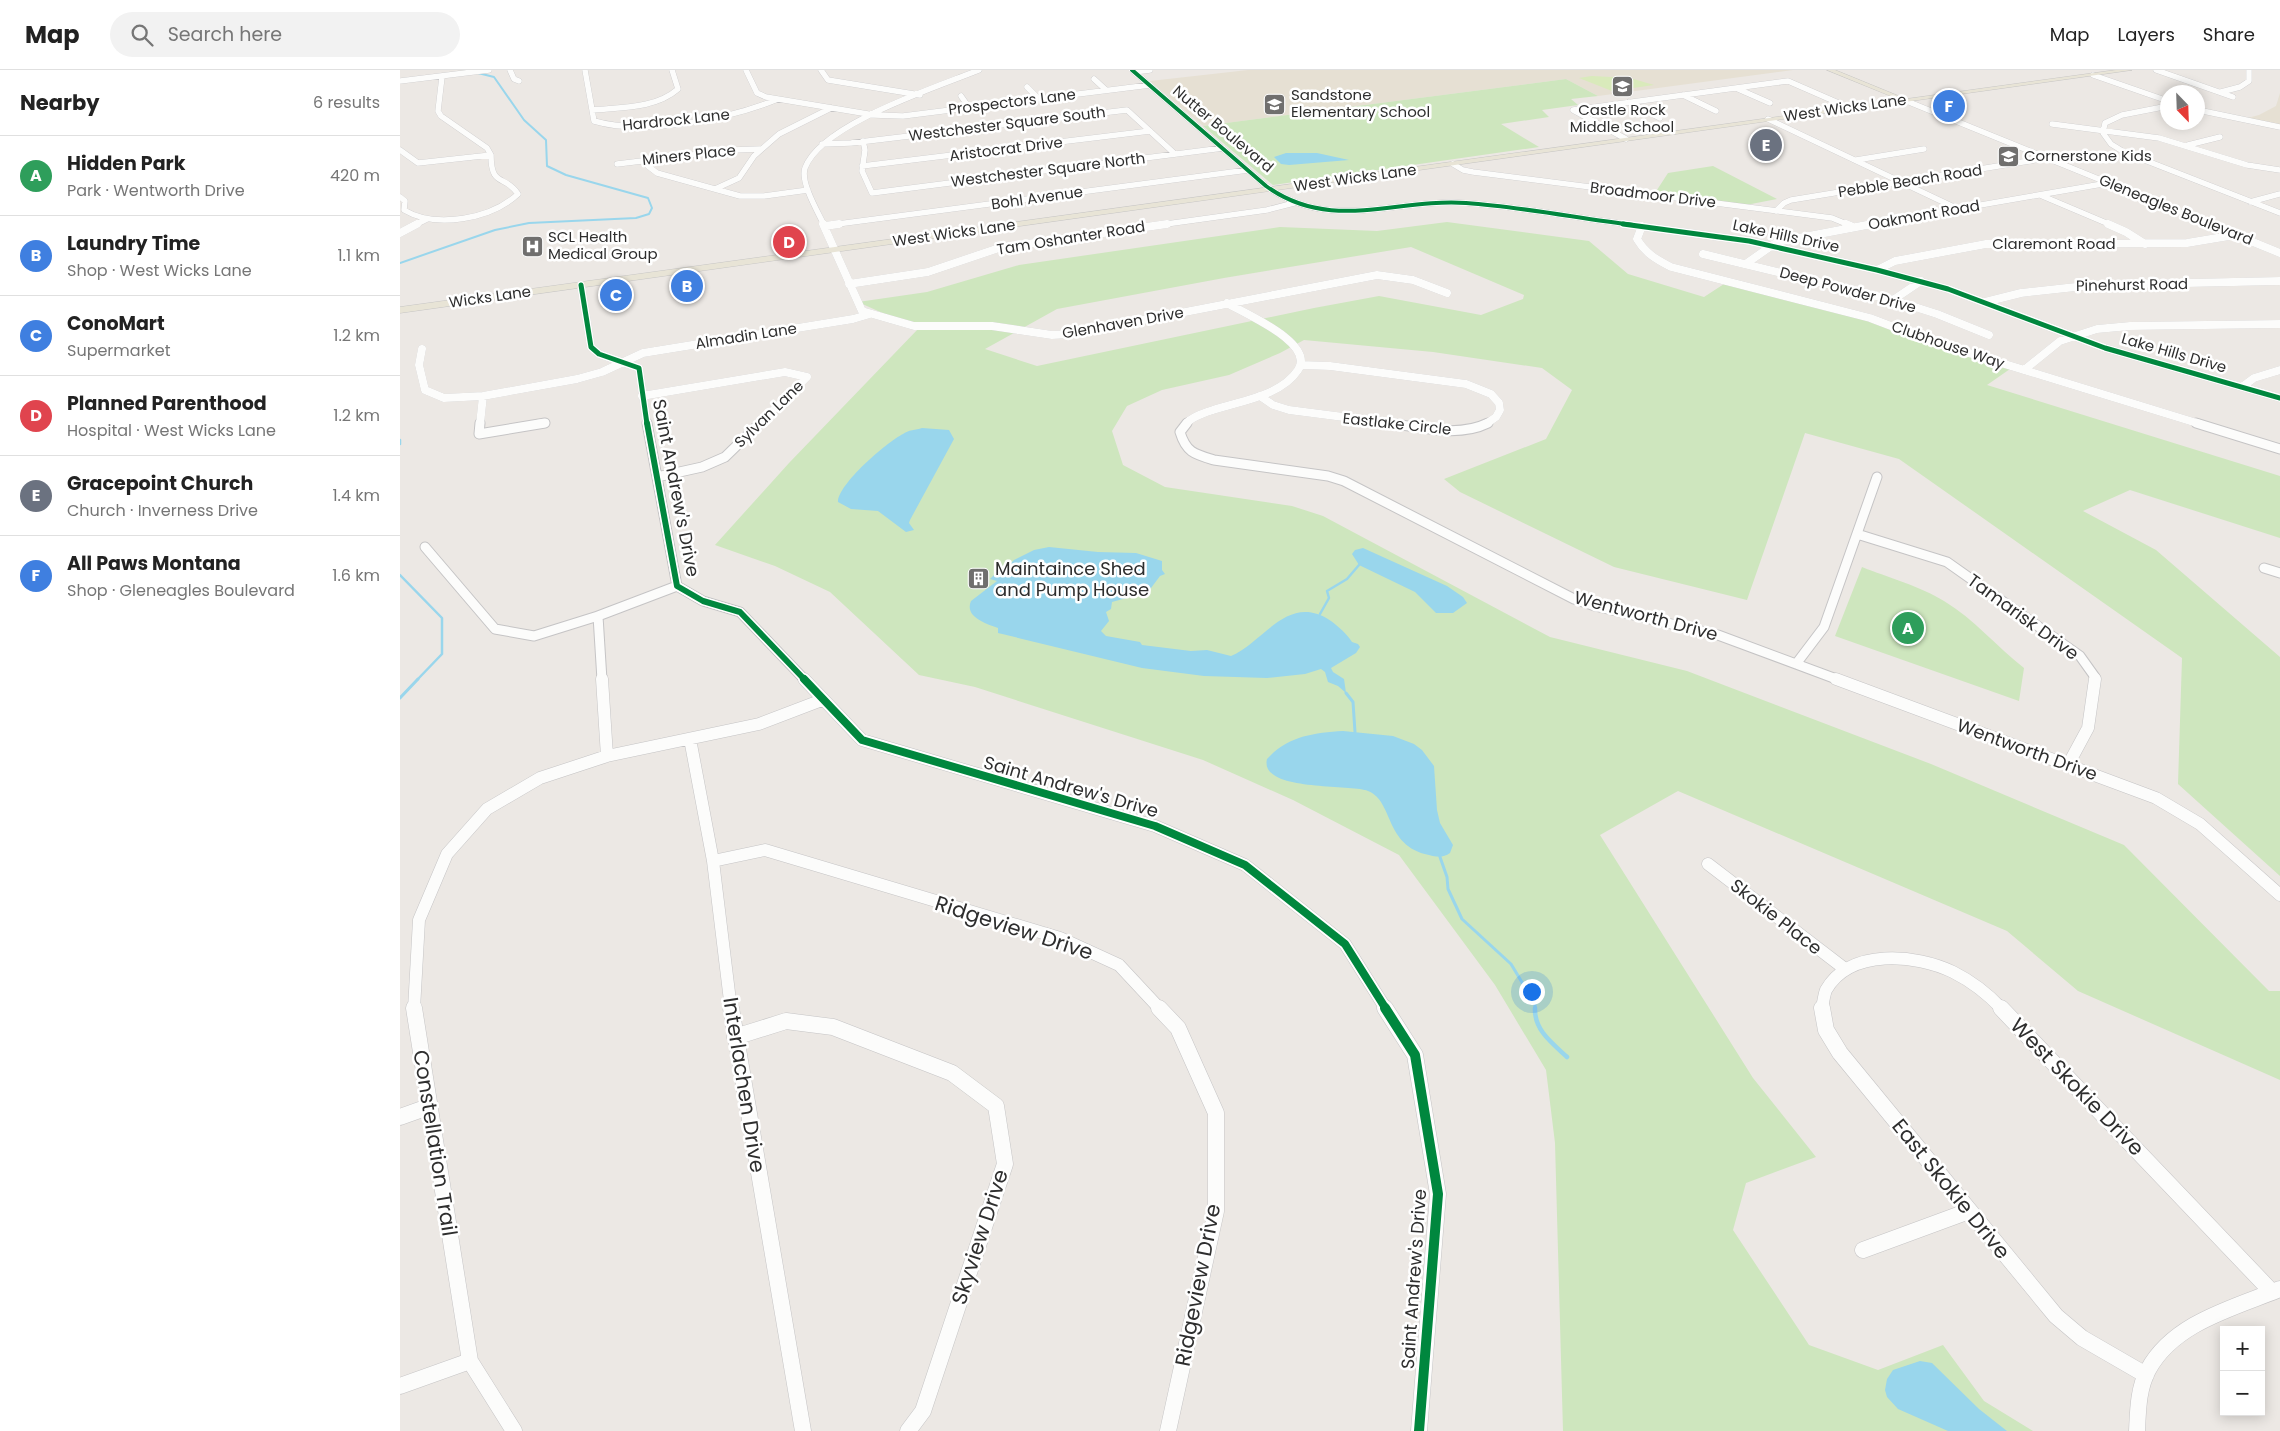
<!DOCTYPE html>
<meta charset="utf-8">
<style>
:root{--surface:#fff;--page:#f2f2f2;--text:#222;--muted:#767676;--line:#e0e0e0;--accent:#706f6e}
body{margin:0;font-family:Poppins,sans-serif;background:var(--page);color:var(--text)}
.controls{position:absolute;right:15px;bottom:15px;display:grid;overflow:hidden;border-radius:0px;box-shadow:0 2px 12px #0003}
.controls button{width:45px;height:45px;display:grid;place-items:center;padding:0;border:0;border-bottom:1px solid var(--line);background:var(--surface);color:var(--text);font:25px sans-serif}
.compass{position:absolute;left:1760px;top:15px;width:45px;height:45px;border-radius:50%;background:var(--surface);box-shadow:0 2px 12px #0003;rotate:157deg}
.you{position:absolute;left:1131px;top:921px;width:18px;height:18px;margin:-12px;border:4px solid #fff;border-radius:50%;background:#1a73e8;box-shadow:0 0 0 8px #1a73e833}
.badge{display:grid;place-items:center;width:32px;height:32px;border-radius:50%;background:var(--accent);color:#fff;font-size:16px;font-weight:700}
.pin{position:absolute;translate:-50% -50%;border:2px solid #fff;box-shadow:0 1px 5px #0006}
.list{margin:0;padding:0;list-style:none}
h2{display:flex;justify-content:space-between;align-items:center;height:65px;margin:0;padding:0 20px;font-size:21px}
h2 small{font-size:16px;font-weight:400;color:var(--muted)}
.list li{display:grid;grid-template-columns:32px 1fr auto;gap:15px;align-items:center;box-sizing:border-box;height:80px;padding:0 20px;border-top:1px solid var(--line)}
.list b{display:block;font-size:19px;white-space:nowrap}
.list p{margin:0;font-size:16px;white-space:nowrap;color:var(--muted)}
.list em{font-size:16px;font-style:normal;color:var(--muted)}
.icon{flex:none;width:28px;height:28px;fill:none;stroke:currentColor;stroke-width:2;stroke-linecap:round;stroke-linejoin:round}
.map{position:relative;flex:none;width:1880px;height:1361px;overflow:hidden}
header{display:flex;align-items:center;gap:30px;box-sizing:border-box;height:70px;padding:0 25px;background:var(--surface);border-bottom:1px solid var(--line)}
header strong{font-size:24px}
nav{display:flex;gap:28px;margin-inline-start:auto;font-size:18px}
.search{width:350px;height:45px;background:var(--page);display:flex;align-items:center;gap:12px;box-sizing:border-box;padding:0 18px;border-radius:28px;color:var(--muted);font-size:19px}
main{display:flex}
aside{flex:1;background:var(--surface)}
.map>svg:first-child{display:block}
.education{fill:#e6e0d3}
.green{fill:#cee6be;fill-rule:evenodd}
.pitch{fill:#d9eabb}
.water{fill:#99d6ec}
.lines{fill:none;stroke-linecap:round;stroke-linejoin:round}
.stream-far3{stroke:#99d6ec;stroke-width:2}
.stream-far2{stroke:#99d6ec;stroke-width:2.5}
.stream-far1{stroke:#99d6ec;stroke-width:3}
.stream{stroke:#99d6ec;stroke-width:4.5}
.minor-far4-casing{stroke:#c5c4c5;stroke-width:6}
.minor-far3-casing{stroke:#c5c4c5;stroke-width:8}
.minor-far2-casing{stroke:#c5c4c5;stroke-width:11}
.minor-far1-casing{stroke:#c5c4c5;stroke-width:13}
.minor-casing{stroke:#c5c4c5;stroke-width:17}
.major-casing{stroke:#c6c5c4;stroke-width:1}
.minor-far4{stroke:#fcfcfb;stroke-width:5.5}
.minor-far3{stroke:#fcfcfb;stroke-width:8}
.minor-far2{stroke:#fcfcfb;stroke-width:9}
.minor-far1{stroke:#fcfcfb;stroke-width:12}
.minor{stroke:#fcfcfb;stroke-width:16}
.major{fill:#e8e4d6;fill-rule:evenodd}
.cycleway-far4-casing{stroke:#fff;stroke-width:5.5}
.cycleway-far3-casing{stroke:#fff;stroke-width:7}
.cycleway-far2-casing{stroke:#fff;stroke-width:9}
.cycleway-far1-casing{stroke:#fff;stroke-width:11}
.cycleway-casing{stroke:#fff;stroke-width:13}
.cycleway-far4{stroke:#00873e;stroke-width:4}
.cycleway-far3{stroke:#00873e;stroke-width:5}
.cycleway-far2{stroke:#00873e;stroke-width:6}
.cycleway-far1{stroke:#00873e;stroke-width:8}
.cycleway{stroke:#00873e;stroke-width:10}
.labels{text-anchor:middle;stroke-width:5;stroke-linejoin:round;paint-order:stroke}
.far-poi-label{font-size:15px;fill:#2e2e2e;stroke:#fff;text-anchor:start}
.far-street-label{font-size:15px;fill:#2e2e2e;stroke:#fff}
.street-label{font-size:18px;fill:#2e2e2e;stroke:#fff}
.poi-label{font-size:18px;fill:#2e2e2e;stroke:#fff;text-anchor:start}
.near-street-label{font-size:21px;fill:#2e2e2e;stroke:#fff}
</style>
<header>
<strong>Map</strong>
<div class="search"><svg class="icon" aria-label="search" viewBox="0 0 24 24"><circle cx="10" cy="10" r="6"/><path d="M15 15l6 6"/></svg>Search here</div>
<nav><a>Map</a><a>Layers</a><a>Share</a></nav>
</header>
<main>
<aside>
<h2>Nearby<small>6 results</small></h2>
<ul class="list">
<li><span class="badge" style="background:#2e9e5b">A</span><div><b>Hidden Park</b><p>Park · Wentworth Drive</p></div><em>420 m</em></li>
<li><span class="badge" style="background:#3f7fe0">B</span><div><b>Laundry Time</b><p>Shop · West Wicks Lane</p></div><em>1.1 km</em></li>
<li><span class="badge" style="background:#3f7fe0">C</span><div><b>ConoMart</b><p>Supermarket</p></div><em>1.2 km</em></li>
<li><span class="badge" style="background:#e0444e">D</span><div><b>Planned Parenthood</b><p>Hospital · West Wicks Lane</p></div><em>1.2 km</em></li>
<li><span class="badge" style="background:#6b7280">E</span><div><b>Gracepoint Church</b><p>Church · Inverness Drive</p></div><em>1.4 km</em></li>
<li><span class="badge" style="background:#3f7fe0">F</span><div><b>All Paws Montana</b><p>Shop · Gleneagles Boulevard</p></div><em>1.6 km</em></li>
</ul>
</aside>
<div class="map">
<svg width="1880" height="1361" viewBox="0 0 1880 1361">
<rect width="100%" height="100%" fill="#ece8e4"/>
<path class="education" d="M848,0H1393L1198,26L1166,9L803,56L750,11Z
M1880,23V55L1844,49L1859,45L1876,36Z"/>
<path class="green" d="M1166,9L1198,26L1171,29L1178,35L1142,40L1149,47L1101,54L1139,77L873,115L803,56Z
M1313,96L1377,129L1346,135L1255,123L1268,103Z
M1047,152L1189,171L1228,204L1304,227L1324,214L1472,252L1610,299L1587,315L1880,406V468L1730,420L1683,441L1756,480L1880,587V806L1778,714L1782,588L1499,389L1405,363L1347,530L1214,497L1060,422L1044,409L1146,369L1172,320L1142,298L1033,282L904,270L880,283L829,305L762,320L727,336L712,361L723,395L765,417L892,436L923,446L1150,567L1287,601L1531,694L1724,775L1869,921H1880V1010L1678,921L1607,861L1278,721L1200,765L1353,1008L1416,1087L1346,1113L1333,1160L1409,1275L1478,1300L1543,1275L1584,1331L1633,1361H1163L1155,1073L1146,1000L1095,915L999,785L893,730L803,690L575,617L519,605L430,522L375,496L315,475L389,393L518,259L458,232L527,222L619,195L880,157L977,161ZM1011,177L1124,225L1123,229L1081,245L979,226L914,238L637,296L585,279L657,239L824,208Z
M1462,497C1487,507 1522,517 1544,531C1574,549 1597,577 1624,598L1619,631L1435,566Z"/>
<path class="pitch" d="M1192,6L1230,8L1254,15L1212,21L1179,8Z"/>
<path class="water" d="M886,83H917L949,90L889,95L881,94L874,87Z
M522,358L549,360L554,369L510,450L509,453L514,460L506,462L478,441L451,439L438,432C438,414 487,372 503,364C508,360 516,360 522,358Z
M649,477L698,482L736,483L762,491V500L765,504L760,506L748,522L712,532L711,539L706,542L709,551L701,561L706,566L740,572L742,575L791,581L807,580L831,586C864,572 888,522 931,551C939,557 947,564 952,572L958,574L960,577L956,583L931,598L933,602L944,609L946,623L938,616L928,612L925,602L921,599L905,604L867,608L804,606L742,598L598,563V558C587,554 564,547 571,531L597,511L590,509L602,497L608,496L614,490L634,480Z
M963,478L1047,516L1063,527L1067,533L1053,543H1036L1015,522L959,495L952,484L955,480Z
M943,661L993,666L1014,674L1022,680L1034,696L1037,740L1040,753L1053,775L1050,783C1043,788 1037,787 1029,785C984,776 994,731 968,721C950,714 859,722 867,689C888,666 913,663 943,661Z
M1520,1291L1532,1293L1579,1339L1607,1361H1548L1498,1339L1487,1327L1485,1320L1487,1309L1493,1300Z"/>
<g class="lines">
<path class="stream-far3" d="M0,193L95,160L129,153L236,148L249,144L252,138L248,128L166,105L147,96L146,70L124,50L94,7L78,3"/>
<path class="stream-far2" d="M0,370V374
M0,505L42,548V584L17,610
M920,544L929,528L927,521L947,509L959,495"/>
<path class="stream-far1" d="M946,623L953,632L955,662
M0,628L18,609
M1040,787L1047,807L1048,819L1062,849L1111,894L1135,934V939"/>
<path class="stream" d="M1135,938C1134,960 1152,973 1167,987"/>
<defs>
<path id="minor-far4" d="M110,0L114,9L119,11
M185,0L194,51C245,66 329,49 378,29
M346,0L357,23L366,27L474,45L503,46L750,15
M421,0L428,10L520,25
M732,0L866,116C931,163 995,128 1066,133C1122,137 1177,148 1233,155
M1756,0L1833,27
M734,2L750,0
M1693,5L1768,31
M42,7L38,41L41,46L87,78L91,85
M694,9L706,20
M0,11L89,0
M627,17L638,28
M1338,19L1370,33
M1821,22L1840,17L1849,11V0
M1283,25L1316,41
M561,26L568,36
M1504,30L1812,155
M1229,32L1260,48
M1768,36L1722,45L1705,53L1703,63L1711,74L1724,82L1880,143
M192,40C221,37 255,39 278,19L272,0
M1798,40L1880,57
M1368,49L1558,139
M1652,54L1759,68L1847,95L1880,100
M1226,69L1173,40L1388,11L1450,38
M463,71L465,80L462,101L472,123L823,78
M422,74L451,73L727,40L775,84
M1788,75L1820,67
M0,80L18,93L91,85C91,118 105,104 118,124C91,149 36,159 4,140L5,131L0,127
M246,90L248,96L257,103L340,126H364L408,120
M1456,90L1524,79
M217,94L333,80L360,79
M1053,94L1063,100L1073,102L1432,148L1449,155
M462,96L750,61
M315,119L339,108L354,86L379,64L431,38
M1640,125L1711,155
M1850,132L1880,124
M1376,141L1384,133L1391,130L1647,88
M15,155L27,149
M424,155C418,142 400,112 405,98C421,54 537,17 579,0
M430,155L848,100
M759,155L867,140L894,133
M1465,155L1708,113"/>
<path id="minor-far3" d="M423,154L462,241L514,256H592L652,265L671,264L977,205L1013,210L1047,223
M1223,154L1349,171L1477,200L1548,219L1705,278L1880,328
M1446,154L1453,157
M1708,154L1726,162L1745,174
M1809,154L1880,183
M425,156L439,154
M1242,156L1237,169C1245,183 1257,190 1271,197L1470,248L1533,272L1800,354
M0,163L17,154
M1303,184L1493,230L1537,244L1589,265
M1347,193L1377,172L1472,154
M1477,200L1495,191L1586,174L1787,173L1835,165
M449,214L528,202L599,178L767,154
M181,215L191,277L199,284L239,298L247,354
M1493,230L1521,211
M1585,232L1621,223L1694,215L1880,211
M22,279L19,295L25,320L44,328L83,326L177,309L202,302L243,283L453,249L470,244
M901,295L930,296L1066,314L1091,324L1099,333L1100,340L1096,347L1086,354
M1624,300L1660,271L1697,259L1730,256L1880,254
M1842,317L1854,308L1880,300
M242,326L385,302L407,307L359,354
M860,326L873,335L889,340L998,354
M80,354L83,326
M137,354L145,353
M786,354C791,347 804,343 813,340C840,331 881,326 898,300C916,273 845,244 827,233"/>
<path id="minor-far2" d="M80,353L79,364L145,353
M247,353L277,516L303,531L340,542L405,610
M787,353L780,362C786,382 794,384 814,390L928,406L944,411L1174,529L1195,536L1318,565L1439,610
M988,353C1020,357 1058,368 1088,353
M1796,353L1880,379
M257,407L302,397L325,387L360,353
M1457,464L1547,492L1680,586L1695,607V610
M25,477L95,559L134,566L198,546
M1864,498L1880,503
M1396,594L1424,557L1477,407
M202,610L198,546L277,516"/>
<path id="minor-far1" d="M202,609L207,686
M404,609L462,670L755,756L845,795L945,874L986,939
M1436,609L1756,728L1800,754L1880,825
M290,669L313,791L331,939
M1668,695L1688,658L1695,609
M313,791L365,780L660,868L719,895L760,939
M1308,794L1445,899
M14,939L19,850L47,784L87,739L140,708L207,686L359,654L422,630
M1422,939C1423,933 1424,925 1426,920C1450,878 1516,884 1553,902C1571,911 1588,924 1602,939"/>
<path id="minor" d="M14,938L70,1291L114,1361
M331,938L403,1361
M759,938L778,958L816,1043V1141L768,1361
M985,938L1015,985L1038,1124L1019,1361
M1422,938L1426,960L1440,983L1656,1246L1682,1268L1746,1305
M1601,938L1872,1222
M335,967L386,951L433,957L552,1003L596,1036L605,1094L523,1341L508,1361
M0,1047L28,1037
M1463,1180L1569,1141
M0,1316L70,1291
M1737,1361C1738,1341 1738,1319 1748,1300C1773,1253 1833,1238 1880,1219"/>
<path id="major" d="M1427,0H1435L1506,29L1716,0H1732L0,243V237L1500,30Z"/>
</defs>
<use href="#minor-far4" class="minor-far4-casing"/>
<use href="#minor-far3" class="minor-far3-casing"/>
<use href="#minor-far2" class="minor-far2-casing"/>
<use href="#minor-far1" class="minor-far1-casing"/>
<use href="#minor" class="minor-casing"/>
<use href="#major" class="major-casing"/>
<use href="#minor-far4" class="minor-far4"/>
<use href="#minor-far3" class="minor-far3"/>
<use href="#minor-far2" class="minor-far2"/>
<use href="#minor-far1" class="minor-far1"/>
<use href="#minor" class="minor"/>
<use href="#major" class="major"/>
<defs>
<path id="cycleway-far4" d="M732,0L866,116C931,163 995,128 1066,133C1122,137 1177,148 1233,155"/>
<path id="cycleway-far3" d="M1223,154L1349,171L1477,200L1548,219L1705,278L1880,328
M181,215L191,277L199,284L239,298L247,354"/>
<path id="cycleway-far2" d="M247,353L277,516L303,531L340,542L405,610"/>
<path id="cycleway-far1" d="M404,609L462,670L755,756L845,795L945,874L986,939"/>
<path id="cycleway" d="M985,938L1015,985L1038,1124L1019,1361"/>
</defs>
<use href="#cycleway-far4" class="cycleway-far4-casing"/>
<use href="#cycleway-far3" class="cycleway-far3-casing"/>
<use href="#cycleway-far2" class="cycleway-far2-casing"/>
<use href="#cycleway-far1" class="cycleway-far1-casing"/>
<use href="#cycleway" class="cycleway-casing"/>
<use href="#cycleway-far4" class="cycleway-far4"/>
<use href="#cycleway-far3" class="cycleway-far3"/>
<use href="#cycleway-far2" class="cycleway-far2"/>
<use href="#cycleway-far1" class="cycleway-far1"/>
<use href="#cycleway" class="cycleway"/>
</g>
<defs>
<symbol id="school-square" viewBox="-11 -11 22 22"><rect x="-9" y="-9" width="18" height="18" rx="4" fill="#706f6e" stroke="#fff"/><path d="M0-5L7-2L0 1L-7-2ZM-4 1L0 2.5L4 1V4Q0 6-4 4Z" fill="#fff"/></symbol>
<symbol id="hospital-square" viewBox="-11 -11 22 22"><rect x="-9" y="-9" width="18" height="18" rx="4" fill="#706f6e" stroke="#fff"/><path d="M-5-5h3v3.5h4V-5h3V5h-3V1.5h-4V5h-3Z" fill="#fff"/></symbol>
<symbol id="building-square" viewBox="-11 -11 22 22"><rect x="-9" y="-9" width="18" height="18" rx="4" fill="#706f6e" stroke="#fff"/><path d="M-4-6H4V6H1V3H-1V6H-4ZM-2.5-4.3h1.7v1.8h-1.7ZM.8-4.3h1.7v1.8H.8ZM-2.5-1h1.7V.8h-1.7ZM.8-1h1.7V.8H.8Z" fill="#fff"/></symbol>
</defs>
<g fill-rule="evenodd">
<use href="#school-square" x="1210" y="4" width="25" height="25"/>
<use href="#school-square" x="862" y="22" width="25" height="25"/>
<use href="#school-square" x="1596" y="74" width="25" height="25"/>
<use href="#hospital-square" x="120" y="164" width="25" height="25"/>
<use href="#building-square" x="566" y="496" width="25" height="25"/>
</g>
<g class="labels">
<g class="far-poi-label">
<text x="891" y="30">Sandstone<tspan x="891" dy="17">Elementary School</tspan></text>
<text x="1222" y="45" text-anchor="middle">Castle Rock<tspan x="1222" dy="17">Middle School</tspan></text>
<text x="1624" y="91">Cornerstone Kids</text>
<text x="148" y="172">SCL Health<tspan x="148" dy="17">Medical Group</tspan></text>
</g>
<g class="far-street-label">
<text transform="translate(612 32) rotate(-7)" y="5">Prospectors Lane</text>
<text transform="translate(1445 38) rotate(-8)" y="5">West Wicks Lane</text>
<text transform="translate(276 50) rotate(-6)" y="5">Hardrock Lane</text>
<text transform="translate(607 54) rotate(-7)" y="5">Westchester Square South</text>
<text transform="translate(823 59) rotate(40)" y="5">Nutter Boulevard</text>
<text transform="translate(606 79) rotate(-7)" y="5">Aristocrat Drive</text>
<text transform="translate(289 85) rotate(-6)" y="5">Miners Place</text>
<text transform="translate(648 100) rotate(-7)" y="5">Westchester Square North</text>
<text transform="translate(955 108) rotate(-8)" y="5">West Wicks Lane</text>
<text transform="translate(1510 111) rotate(-9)" y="5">Pebble Beach Road</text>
<text transform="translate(1253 125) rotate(7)" y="5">Broadmoor Drive</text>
<text transform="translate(637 128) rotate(-8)" y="5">Bohl Avenue</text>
<text transform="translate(1776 140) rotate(22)" y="5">Gleneagles Boulevard</text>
<text transform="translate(1524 145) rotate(-10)" y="5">Oakmont Road</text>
<text transform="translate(554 163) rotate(-8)" y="5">West Wicks Lane</text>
<text transform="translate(1386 166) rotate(12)" y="5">Lake Hills Drive</text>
<text transform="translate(671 168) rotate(-9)" y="5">Tam Oshanter Road</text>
<text x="1654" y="179">Claremont Road</text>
<text transform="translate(1732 215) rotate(-1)" y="5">Pinehurst Road</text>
<text transform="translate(1448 220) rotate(15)" y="5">Deep Powder Drive</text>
<text transform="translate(90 227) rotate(-8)" y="5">Wicks Lane</text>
<text transform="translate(723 253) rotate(-10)" y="5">Glenhaven Drive</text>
<text transform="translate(346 266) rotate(-9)" y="5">Almadin Lane</text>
<text transform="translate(1548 275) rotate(19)" y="5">Clubhouse Way</text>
<text transform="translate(1774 283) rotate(16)" y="5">Lake Hills Drive</text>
<text transform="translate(369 344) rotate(-44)" y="5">Sylvan Lane</text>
<text transform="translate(997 354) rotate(6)" y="5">Eastlake Circle</text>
</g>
<g class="street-label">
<text transform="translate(276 418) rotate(79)" y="6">Saint Andrew's Drive</text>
<text transform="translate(1246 546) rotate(15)" y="6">Wentworth Drive</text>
<text transform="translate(1623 547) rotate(36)" y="6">Tamarisk Drive</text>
<text transform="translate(1627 680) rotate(20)" y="6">Wentworth Drive</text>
<text transform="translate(671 717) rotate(16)" y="6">Saint Andrew's Drive</text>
<text transform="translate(1376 847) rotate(38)" y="6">Skokie Place</text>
<text transform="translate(1014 1209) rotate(-86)" y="6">Saint Andrew's Drive</text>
</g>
<g class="poi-label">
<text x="595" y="505">Maintaince Shed<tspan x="595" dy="21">and Pump House</tspan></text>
</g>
<g class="near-street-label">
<text transform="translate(614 858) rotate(18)" y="7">Ridgeview Drive</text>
<text transform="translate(344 1015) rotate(81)" y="7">Interlachen Drive</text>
<text transform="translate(1677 1017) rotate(46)" y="7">West Skokie Drive</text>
<text transform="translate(35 1073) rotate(81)" y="7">Constellation Trail</text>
<text transform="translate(1551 1119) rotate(51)" y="7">East Skokie Drive</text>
<text transform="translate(580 1167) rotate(-72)" y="7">Skyview Drive</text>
<text transform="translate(798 1215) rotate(-79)" y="7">Ridgeview Drive</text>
</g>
</g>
</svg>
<div class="controls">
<button>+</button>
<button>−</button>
</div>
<svg class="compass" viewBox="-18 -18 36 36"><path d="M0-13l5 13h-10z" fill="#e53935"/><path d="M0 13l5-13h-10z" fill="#767676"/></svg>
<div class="you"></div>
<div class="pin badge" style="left:1508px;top:558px;background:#2e9e5b">A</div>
<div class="pin badge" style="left:287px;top:216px;background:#3f7fe0">B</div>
<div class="pin badge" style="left:216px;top:225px;background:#3f7fe0">C</div>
<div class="pin badge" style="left:389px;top:172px;background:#e0444e">D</div>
<div class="pin badge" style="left:1366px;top:75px;background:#6b7280">E</div>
<div class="pin badge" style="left:1549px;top:36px;background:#3f7fe0">F</div>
</div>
</main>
